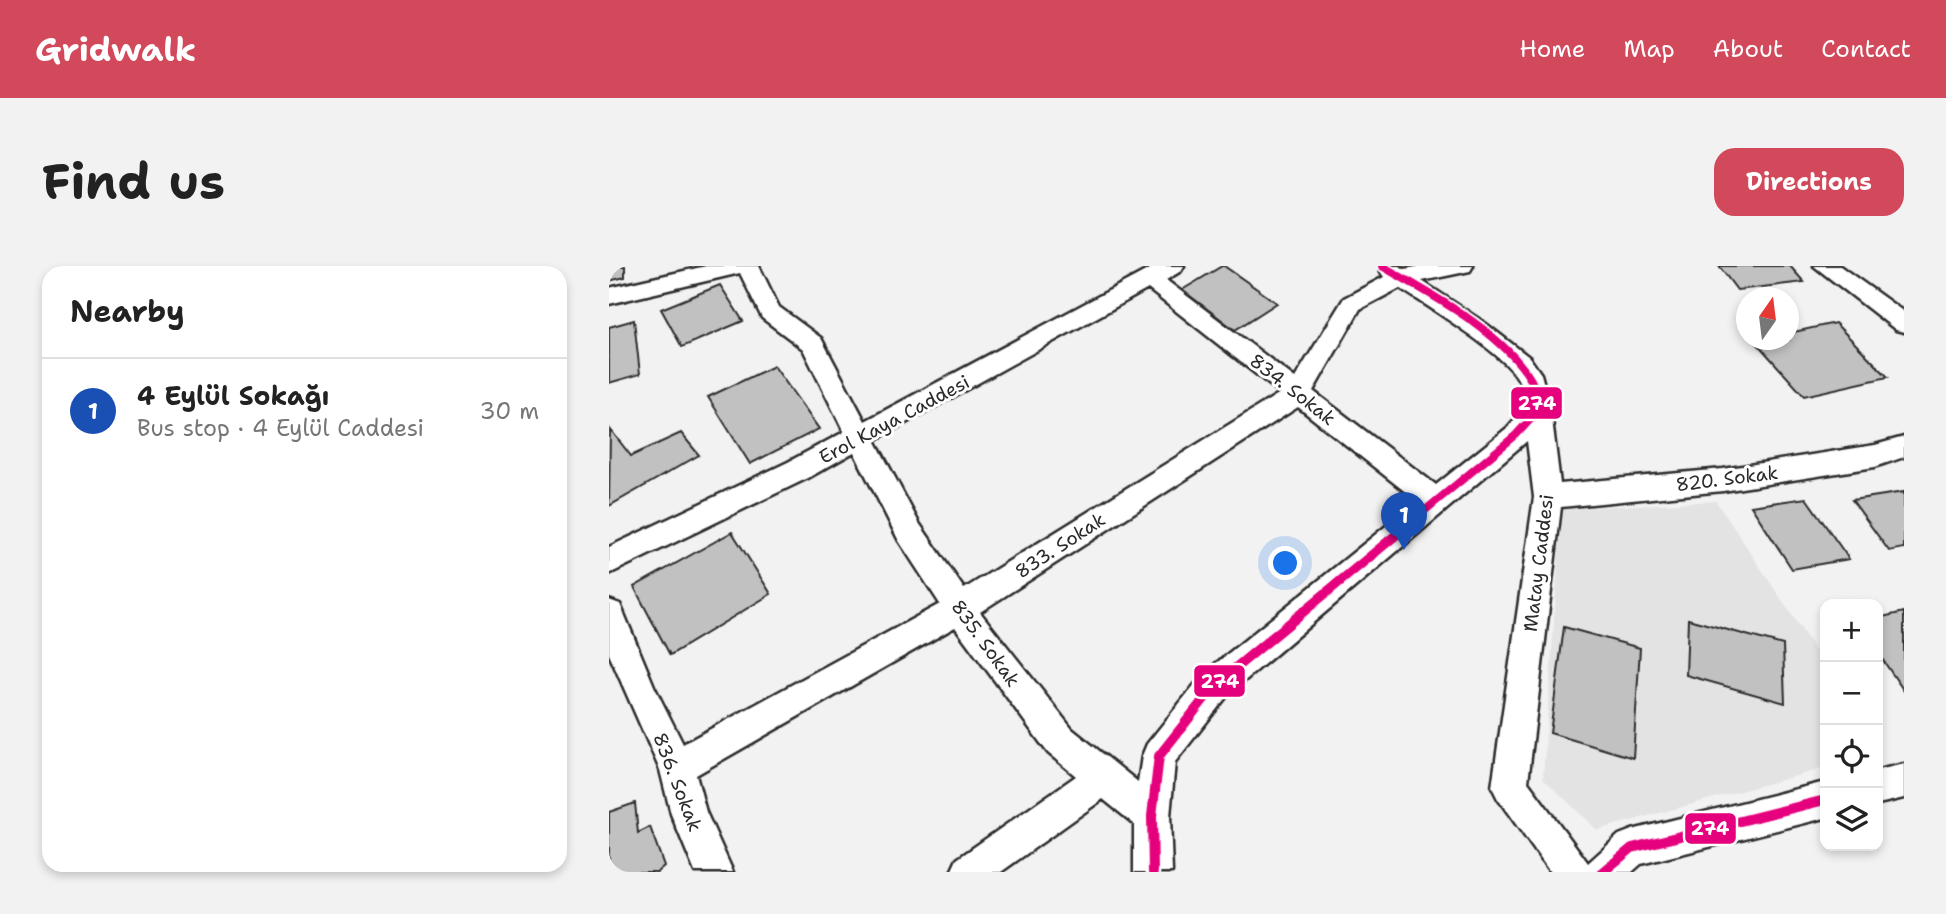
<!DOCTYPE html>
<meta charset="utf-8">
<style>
:root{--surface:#fff;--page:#f2f2f2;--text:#222;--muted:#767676;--line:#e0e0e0;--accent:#d1495b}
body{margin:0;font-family:"Shantell Sans",sans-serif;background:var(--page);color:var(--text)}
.controls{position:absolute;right:21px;bottom:21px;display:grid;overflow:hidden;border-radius:14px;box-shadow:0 4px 10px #0003}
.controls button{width:63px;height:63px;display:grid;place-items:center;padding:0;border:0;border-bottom:2px solid var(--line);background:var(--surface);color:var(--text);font:35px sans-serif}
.compass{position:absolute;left:1127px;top:21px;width:63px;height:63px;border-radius:50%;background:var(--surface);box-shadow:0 4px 10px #0003;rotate:14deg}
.you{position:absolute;left:677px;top:298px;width:24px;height:24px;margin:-18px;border:5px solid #fff;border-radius:50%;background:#1a73e8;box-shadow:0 0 0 10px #1a73e833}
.badge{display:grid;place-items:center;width:46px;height:46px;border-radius:50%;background:var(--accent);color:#fff;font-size:23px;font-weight:700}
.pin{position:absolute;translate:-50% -58px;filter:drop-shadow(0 2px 4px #0008)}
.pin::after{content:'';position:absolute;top:37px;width:24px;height:21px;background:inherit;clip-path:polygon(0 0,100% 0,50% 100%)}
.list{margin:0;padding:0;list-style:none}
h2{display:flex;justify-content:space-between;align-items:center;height:91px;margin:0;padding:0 28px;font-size:30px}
h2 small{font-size:23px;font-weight:400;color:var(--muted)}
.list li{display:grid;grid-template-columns:46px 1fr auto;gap:21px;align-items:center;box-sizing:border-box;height:105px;padding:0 28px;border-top:2px solid var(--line)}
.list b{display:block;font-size:26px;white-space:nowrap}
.list p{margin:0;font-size:23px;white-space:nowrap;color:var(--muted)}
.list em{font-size:23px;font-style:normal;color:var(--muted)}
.icon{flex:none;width:38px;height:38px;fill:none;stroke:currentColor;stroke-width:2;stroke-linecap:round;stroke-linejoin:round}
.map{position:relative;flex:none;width:1295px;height:606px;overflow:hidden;border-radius:21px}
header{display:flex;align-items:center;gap:42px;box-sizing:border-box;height:98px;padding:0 35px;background:var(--accent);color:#fff}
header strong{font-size:33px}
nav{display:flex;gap:38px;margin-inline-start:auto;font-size:24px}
.intro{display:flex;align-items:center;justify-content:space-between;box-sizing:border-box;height:168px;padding:0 42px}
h1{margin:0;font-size:49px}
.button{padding:18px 32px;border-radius:21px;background:var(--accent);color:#fff;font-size:24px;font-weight:700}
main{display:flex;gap:42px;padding:0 42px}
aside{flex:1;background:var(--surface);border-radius:21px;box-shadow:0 4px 10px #0003}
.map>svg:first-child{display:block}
.built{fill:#e3e3e3}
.building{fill:#c1c1c1;stroke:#2b2b2b;stroke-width:2}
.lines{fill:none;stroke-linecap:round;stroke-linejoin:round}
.minor-casing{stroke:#2b2b2b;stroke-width:5}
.minor{fill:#fff;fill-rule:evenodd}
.bus-1-far1-casing{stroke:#fff;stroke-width:12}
.bus-1-casing{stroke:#fff;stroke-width:15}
.bus-1-far1{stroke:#e5007d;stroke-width:8}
.bus-1{stroke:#e5007d;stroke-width:10}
.labels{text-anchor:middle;stroke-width:6;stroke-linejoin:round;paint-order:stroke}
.street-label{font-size:19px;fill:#2b2b2b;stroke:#fff}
.line-badge{stroke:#fff;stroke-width:2.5}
.badge-label{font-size:19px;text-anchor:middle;font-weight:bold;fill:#fff}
</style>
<header>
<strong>Gridwalk</strong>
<nav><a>Home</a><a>Map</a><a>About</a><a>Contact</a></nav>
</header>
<div class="intro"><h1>Find us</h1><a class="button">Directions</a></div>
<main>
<aside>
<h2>Nearby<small></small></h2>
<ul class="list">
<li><span class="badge" style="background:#1a4fb4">1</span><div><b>4 Eylül Sokağı</b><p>Bus stop · 4 Eylül Caddesi</p></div><em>30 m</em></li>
</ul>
</aside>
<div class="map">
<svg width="1295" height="606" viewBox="0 0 1295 606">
<rect width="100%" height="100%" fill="#f2f2f2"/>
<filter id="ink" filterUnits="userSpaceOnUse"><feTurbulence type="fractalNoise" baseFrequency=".0143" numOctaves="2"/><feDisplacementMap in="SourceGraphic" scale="14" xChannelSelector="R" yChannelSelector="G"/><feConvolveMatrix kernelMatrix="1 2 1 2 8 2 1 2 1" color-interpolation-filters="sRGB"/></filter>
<g filter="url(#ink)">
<path class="built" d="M1107,235L1216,399V502L988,564L934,512L953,243Z"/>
<path class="building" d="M0,0H16V11L0,15Z
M613,0H615L668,37L626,64L573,24Z
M1110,0H1181L1195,16L1128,24Z
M111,19L134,55L73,81L52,43Z
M25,54L31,108L0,117V61Z
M1226,57L1279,111L1195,130L1145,74H1180V67Z
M165,100L210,163L141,198L99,131Z
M1,163L22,190L72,167L90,189L0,240Z
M1295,226V282L1280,285L1243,234Z
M1197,232L1240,293L1183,303L1142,240Z
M123,266L162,328L61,389L25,321Z
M1295,346V425L1269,387V352Z
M1079,353L1174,379L1176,437L1077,409Z
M955,361L1031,382L1024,492L941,467Z
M26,537L29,567L41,561L55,600L48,606H0V546Z"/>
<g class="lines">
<defs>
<path id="minor" d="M97,0H150L170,41L212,72L256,155L546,0H575L572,5L557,14L686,112L735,32L775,11L771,5L774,0H790L795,3L813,0H864L861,5L813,15L876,57L920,91L932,108L942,145L951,218L1114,203L1266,179L1295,171V191L1266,201L1114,225L952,241L919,516L979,597L1010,569L1023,564L1216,516V552L1032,598L1023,606H941L889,533L883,521L925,231L918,175L619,429L566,496L561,550L563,606H525V558L494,533L392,606H342L348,593L467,510L439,487L346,361L87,509L97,546L124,606H86L62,548L51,504L0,388V334L11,338L45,420L74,478L331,338L290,275L245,186L199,212L0,308V281L179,196L235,166L194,83L153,52L131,7L0,38V22ZM791,22C816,39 902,91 911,117C913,125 913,136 914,144L898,162L827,219L704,125L751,43ZM539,23L671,127L355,323L310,257L266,174ZM689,141L808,235L595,407L538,478L533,490L529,516L463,463L371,346Z
M1205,0H1231L1295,46V66L1287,64Z
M1295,498V532L1269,538V504Z"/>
</defs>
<use href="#minor" class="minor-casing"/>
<use href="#minor" class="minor"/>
<defs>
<path id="bus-1-far1" d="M773,0C821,28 893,65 922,114C927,123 927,135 929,145L907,169L790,266"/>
<path id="bus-1" d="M544,606L543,550L550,490L607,418L793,264
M994,606L1023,582L1216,534"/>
</defs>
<use href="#bus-1-far1" class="bus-1-far1-casing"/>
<use href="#bus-1" class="bus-1-casing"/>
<use href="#bus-1-far1" class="bus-1-far1"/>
<use href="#bus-1" class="bus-1"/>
</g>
</g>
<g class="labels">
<g class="street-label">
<text transform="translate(684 123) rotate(38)" y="7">834. Sokak</text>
<text transform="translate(285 153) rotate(-28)" y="7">Erol Kaya Caddesi</text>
<text transform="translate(1118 212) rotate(-7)" y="7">820. Sokak</text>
<text transform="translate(451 279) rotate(-33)" y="7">833. Sokak</text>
<text transform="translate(929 297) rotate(-83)" y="7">Matay Caddesi</text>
<text transform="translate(377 377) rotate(54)" y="7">835. Sokak</text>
<text transform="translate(69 516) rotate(69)" y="7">836. Sokak</text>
</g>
</g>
<g class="line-badge">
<rect x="901" y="120" width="53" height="34" rx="7" fill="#e5007d"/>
<rect x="584" y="398" width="53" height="34" rx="7" fill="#e5007d"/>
<rect x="1075" y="546" width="53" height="33" rx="7" fill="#e5007d"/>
</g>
<g class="badge-label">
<text x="928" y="144">274</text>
<text x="611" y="422">274</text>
<text x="1101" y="569">274</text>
</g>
</svg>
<div class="controls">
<button>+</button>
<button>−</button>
<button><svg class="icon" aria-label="locate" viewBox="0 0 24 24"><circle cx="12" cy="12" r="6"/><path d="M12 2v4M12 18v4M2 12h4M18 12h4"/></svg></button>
<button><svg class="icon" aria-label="layers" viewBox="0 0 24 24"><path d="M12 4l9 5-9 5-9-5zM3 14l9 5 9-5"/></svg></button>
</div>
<svg class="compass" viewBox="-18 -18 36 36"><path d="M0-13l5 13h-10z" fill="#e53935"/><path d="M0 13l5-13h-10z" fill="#767676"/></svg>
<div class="you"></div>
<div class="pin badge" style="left:795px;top:284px;background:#1a4fb4">1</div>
</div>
</main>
